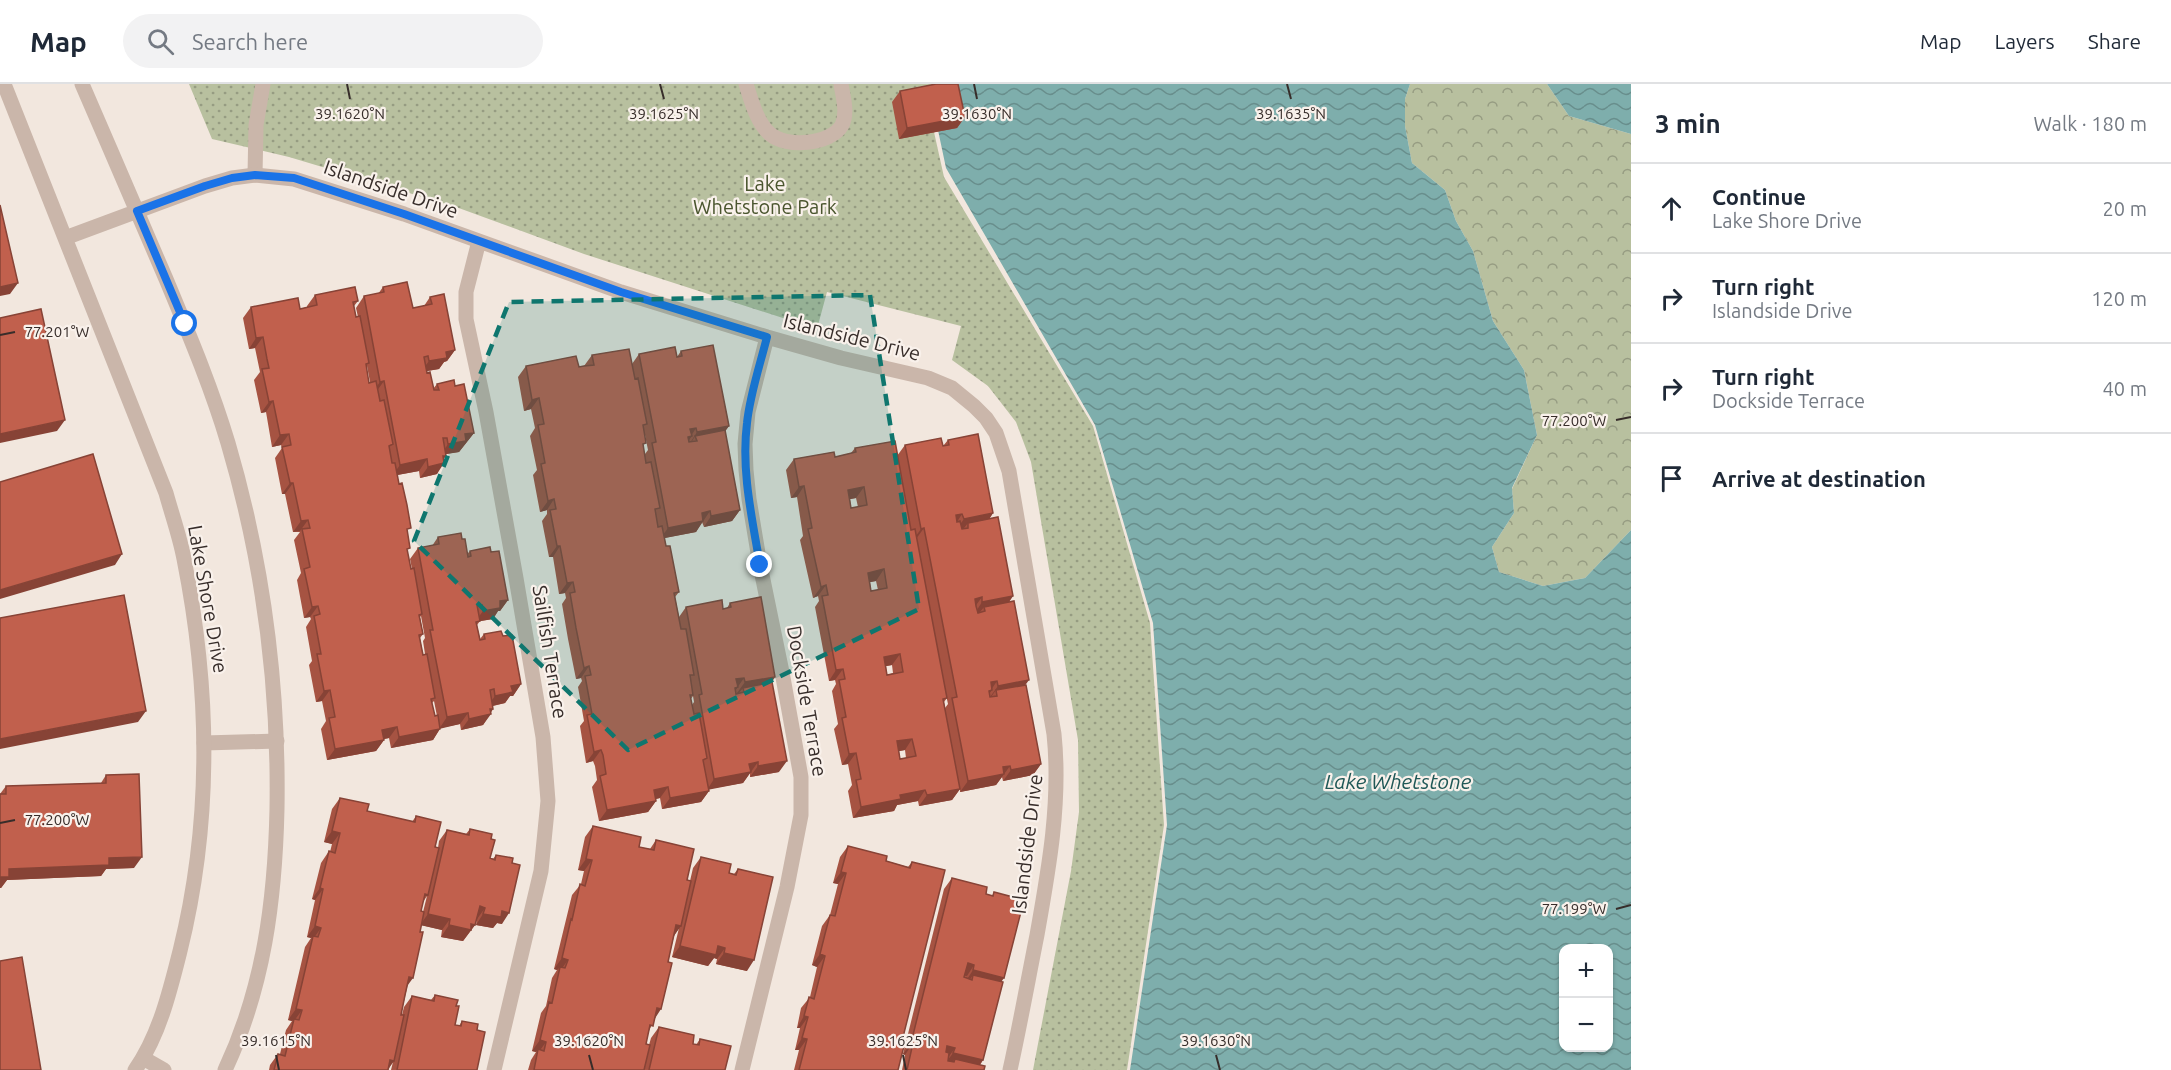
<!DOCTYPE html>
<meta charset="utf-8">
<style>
:root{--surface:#fff;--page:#f2f2f3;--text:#1f2937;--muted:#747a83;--line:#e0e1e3}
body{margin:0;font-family:Ubuntu,sans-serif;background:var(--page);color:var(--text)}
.controls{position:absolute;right:18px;bottom:18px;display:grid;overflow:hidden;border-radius:12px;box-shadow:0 2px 4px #0004}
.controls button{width:54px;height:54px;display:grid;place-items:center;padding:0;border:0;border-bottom:2px solid var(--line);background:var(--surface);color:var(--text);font:30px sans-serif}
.stop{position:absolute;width:18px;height:18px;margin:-14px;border:4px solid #1a73e8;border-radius:50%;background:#fff}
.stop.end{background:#1a73e8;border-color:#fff;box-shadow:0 2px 6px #0008}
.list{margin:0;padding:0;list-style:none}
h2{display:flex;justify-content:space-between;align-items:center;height:78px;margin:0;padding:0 24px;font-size:26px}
h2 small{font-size:20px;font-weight:400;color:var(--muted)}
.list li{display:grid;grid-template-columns:39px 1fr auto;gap:18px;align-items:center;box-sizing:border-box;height:90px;padding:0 24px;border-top:2px solid var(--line)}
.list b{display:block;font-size:22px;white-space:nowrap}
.list p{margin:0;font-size:20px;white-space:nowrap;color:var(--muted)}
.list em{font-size:20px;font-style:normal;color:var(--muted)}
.icon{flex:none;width:33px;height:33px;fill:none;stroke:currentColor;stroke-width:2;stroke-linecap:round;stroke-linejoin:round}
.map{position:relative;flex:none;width:1631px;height:986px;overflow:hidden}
header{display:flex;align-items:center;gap:36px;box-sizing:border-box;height:84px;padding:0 30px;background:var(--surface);border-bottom:2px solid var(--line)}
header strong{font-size:28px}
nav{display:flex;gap:33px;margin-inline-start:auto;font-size:21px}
.search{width:420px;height:54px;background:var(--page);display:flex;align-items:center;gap:15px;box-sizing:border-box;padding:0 21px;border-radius:33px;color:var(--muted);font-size:22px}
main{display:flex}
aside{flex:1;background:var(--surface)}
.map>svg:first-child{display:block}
.forest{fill:url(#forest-crowns)}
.park{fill:url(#park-dots)}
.water{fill:url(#water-waves);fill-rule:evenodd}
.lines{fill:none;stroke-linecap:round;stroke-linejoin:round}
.lane{stroke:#cab6aa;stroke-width:15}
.street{stroke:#cab6aa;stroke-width:15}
.wall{fill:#a65342;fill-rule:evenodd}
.shaded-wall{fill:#874336}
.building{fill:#c1604d;stroke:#874336;stroke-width:1.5;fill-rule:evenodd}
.route{stroke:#1a73e8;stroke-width:8}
.marked{fill:#0f766e;fill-opacity:0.2;stroke:#0f766e;stroke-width:4.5;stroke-dasharray:12 8;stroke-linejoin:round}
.ticks{fill:none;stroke:#372d2a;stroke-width:2}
.labels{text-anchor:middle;stroke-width:4.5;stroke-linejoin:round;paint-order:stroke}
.park-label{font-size:20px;fill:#4a552e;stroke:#f9f1eb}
.street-label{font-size:20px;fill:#372d2a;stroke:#f9f1eb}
.water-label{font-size:21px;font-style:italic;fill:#205857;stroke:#f9f1eb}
.ticks-label{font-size:15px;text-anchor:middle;fill:#372d2a;stroke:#f9f1eb;stroke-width:4.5;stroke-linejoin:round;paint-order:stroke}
</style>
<header>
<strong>Map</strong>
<div class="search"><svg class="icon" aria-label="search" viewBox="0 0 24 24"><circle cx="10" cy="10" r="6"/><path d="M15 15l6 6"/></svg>Search here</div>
<nav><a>Map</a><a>Layers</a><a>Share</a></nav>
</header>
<main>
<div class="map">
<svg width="1631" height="986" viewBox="0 0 1631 986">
<defs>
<pattern id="forest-crowns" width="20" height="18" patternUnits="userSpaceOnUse" patternTransform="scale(1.5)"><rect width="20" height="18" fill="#b8c09f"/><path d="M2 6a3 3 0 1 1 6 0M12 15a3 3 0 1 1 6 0" fill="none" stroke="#969c82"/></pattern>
<pattern id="park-dots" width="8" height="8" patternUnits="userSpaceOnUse" patternTransform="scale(1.5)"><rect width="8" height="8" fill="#b8c09f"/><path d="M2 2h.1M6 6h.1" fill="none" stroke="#969c82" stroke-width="1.8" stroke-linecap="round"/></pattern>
<pattern id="water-waves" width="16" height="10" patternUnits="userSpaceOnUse" patternTransform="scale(1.5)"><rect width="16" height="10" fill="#7eaeac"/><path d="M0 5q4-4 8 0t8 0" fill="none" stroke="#688e8c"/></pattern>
</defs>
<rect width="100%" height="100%" fill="#f2e7de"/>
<path class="forest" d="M1410,0H1547L1569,32L1631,50V446L1585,494L1543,502L1499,488L1492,463L1514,429L1512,405L1537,351L1524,286L1493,237L1473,167L1456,137L1445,106L1412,79L1405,42V15Z"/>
<path class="park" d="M189,0H936L932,39L944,93L1093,342L1150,539L1164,741L1127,986H1033L1071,787L1079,728L1078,656L1031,378L1016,338L988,302L952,276L961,242L827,208L817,245L584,170L456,123L289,73L212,55Z"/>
<path class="water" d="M940,0H1410L1405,15V42L1412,79L1445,106L1456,137L1473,167L1493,237L1524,286L1537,351L1512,404L1514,429L1492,463L1499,488L1543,502L1585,494L1631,446V986H1130L1167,741L1153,539L1095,341L946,84L935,32ZM1564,864H1608V964H1564Z
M1547,0H1631V50L1569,32Z"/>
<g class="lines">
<path class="lane" d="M746,0C751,16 757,39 770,50C786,64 831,61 842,41C848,29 843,13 841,0
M255,91L256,41L263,0
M204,659L277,657
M143,974L164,986"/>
<path class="street" d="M4,0L166,409C172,431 180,453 184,475C210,605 212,738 180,867C170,907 159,952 135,986
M82,0C110,65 138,129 166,195C188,248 211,302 228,359C263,478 279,600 277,725C275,816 264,903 225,986
M65,154L205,102L232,94L255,91L294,95L404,130L621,208L767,253L841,274L928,294L952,304L974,322L986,334L996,349L1009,387L1054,650C1061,717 1049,784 1037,851C1028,896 1020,941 1010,986
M479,157L466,208V235L486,328L516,494L543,653L548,717L541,787L494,986
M742,986L787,803L801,731V693L782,588L760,481L749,415L746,386L745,360L748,328L767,253"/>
</g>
<path class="wall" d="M900,7L965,33L957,44L899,55L892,18Z
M383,203L413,224L424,222L430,213L455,266L447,277L444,278L439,285L427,287L433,305L437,300L455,302L474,349L459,368L445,370L437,390L420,394L419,387L397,391L408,449L407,468L411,485H412L410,475L418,464L432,462L438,453L467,470L470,467L508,516L500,527H498L493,535L480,537L477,541L480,555L484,550L503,552L521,600L513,612H510L505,619L493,622V625L483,641L461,646L460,640L440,644L433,656L391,664L389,654L384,655V656L376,667L327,676L321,645L326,637L322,617L316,618L309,581L312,577L306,543L311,535L310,533L304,534L297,496L301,489L294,456L300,448H293L285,410H282L275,374L282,364L281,361L272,363L266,328L261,329L254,296L260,288L255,264L249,265L243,234L251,223L300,225L307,223V222L315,211L358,217L354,222L356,233H358L356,224L364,212L378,210ZM367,282L370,298L369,299L366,284ZM421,532L425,554L423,557L425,570L423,571L420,554L423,550L420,533ZM434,617L437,632H435L432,619Z
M681,267L729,342L725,347L740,426L732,437L704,443L702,438L696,448L664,454L679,508L675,513L679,533L686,523L723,525L727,524L730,519L771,598L779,688L750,693V689L743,699L708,705L709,707L701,718L662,725L660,714L656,715V717L648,728L599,737L592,703L597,696L595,682L593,677L586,679L580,642L584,637L578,603L582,597L581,594L576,595L568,555L562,520L566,514L565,509L559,510L553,473H549L542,437L547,430V426L540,428L533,391L537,386L530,352L535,344L531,325L524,327L518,293L526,282L579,283L584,282L592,271L632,280L639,270L677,273ZM645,351L648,366L645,370L643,363ZM693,612L694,618L692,621L691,615Z
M948,356L993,429L989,435L1013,512L1009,518L1041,680L1033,691L1003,697L1002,693L996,701L960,708V705L952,716L919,722L918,717L897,721L894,727L853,734L848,707L852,701L848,680L842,681L834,645L838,640L832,607L836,600L835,596L829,597L815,523L819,517L818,512L813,514L800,456L803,452L797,413L791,414L786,386L794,375L835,373L851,369L855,364L897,372L905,361L943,362ZM856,414L858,423L851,424L850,415ZM876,497L878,506L871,507L870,498ZM892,581L893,589L887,591L886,582ZM946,611L948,620L945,624L944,618L947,614ZM905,666L906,674L900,675L899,667Z
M106,691L134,784L106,785L101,792L7,796L1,804H0V710L6,702L101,699Z
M340,714L367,727L412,738L416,732L435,763L438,764L439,757L447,746L466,750L470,745L491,755L490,774L493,775L496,771L502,840L497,839L493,844L476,841L477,835L475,841L463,857L441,853L442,846L421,841L401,931H402L404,923L412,912L431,916L435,911L456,922L455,941L459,942L462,937L477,946V986H391L393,978L388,986H269L270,981L278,970H280L286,946L292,937L288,936L305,863L311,854L307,853L315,816L312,815L321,779L329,767L330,768L332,760L324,758L332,725ZM427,812L423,828L421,827L423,818Z
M593,742L639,763L650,765L656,756L687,796L690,797L693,784L701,773L729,789L734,790L738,785L747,887L716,880L717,875L714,874L708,882L672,873L679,844L674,852L655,934L648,949L646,960L649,961L651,954L659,943L693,960L696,961L700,955L725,986H528L531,976L536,968L532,967L541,929L546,922L552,894L557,886L554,885L572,811L581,800L584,787L578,786L585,753Z
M848,762L886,777L908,783L912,778L902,957L898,986H794L799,966H795L800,944H797L801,924L810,913L817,883L812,881L822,842L830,831L838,800L833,799L840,773Z
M952,794L986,810L992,812L994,808L1001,898L983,976L980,981L984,986H902L905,971L903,970L944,805Z"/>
<path class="shaded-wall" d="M965,33L957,44L899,55L907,44Z
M18,199L10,210L0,212V203Z
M263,253L255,264L249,265L256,254Z
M455,266L447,277L444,278L439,285L421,288L429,277L446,268Z
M384,297L376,308L372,309L380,298Z
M539,314L531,325L524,327L532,316Z
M273,317L266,328L261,329L269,318Z
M65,336L57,347L0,359V350Z
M729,342L721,353L697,357L695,352L691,359H690L697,348Z
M696,344L691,352H692L684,363L690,345Z
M474,349L459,368L441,371L448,360L465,350Z
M289,350L281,361L272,363L280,351Z
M443,372H446L440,380L444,379L437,390L420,394L428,383Z
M427,375L419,387L392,392L400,381Z
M290,399H293L285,410H282Z
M804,402L797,413L791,414L799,403Z
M864,403L856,414L840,417L848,406Z
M554,415L547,426L540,428L548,417Z
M740,426L732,437L704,443L711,432Z
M710,427L696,448L660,455L668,444L702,429Z
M993,429L986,440L968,439L964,444L956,446L964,435Z
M962,430L955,441L956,431Z
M308,436L300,447L293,448L301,437Z
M924,444L916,455L913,456L921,445Z
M557,462H560L553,473H549Z
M122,470L115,481L0,515V506Z
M884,485L876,497L860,500L868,489Z
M573,498L565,509L559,510L567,499Z
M826,501L818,512L813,514L821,503Z
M1013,512L1005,523H984L980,528L975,529L982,518Z
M982,513L974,524L975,515Z
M508,516L500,527H498L493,535L475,538L483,527L500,517Z
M318,522L310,533L304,534L312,523Z
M900,570L892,581L876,584L884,573Z
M589,582L581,594L576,595L584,584Z
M843,585L835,596L829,597L836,586Z
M775,593L768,604H743L739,609H737L745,598Z
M744,594L737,604L738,603L730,614L736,595Z
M1029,596L1021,607L996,606L991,613H990L998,602Z
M997,597L991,606H992L984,617L991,598Z
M521,600L513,612H510L505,619L487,623L495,612L511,602Z
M330,606L322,617L316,618L324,607Z
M490,625H493L489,631L491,630L483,641L461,646L469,635Z
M146,627L138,638L0,665V655Z
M468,629L460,640L439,645L447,633Z
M397,643L389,654L374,657L382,646Z
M440,645L433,656L391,664L399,653Z
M912,655L905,666L889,669L897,657Z
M384,656L376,667L327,676L335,665Z
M601,666L593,677L586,679L594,668Z
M856,669L848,680L842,681L849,670Z
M787,677L779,688L750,693L758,682Z
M758,678L743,699L707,706L714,695L749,680Z
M1041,680L1033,691L1003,697L1011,686Z
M1010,682L996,701L960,708L968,697L1003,683Z
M668,703L660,714L646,717L654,706Z
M960,705L952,716L919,722L927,711Z
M925,706L918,717L897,721L894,727L853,734L861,723L900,711Z
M709,707L701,718L662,725L670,714Z
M656,717L648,728L599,737L607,726Z
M332,747L340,749L332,760L324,758Z
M142,773L134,784L106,785L101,792L7,796L1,804H0V793L9,785L109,774Z
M586,775L592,776L584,787L578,786Z
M841,788L846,789L838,800L833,799Z
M320,804L323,805L315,816L312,815Z
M480,822L485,824L477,835L472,833Z
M502,827L509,829L502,840L497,839L493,844L476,841L483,830Z
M428,830L450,835L442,846L420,841Z
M471,840L475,841L463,857L441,853L449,841Z
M676,841L681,842L673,853Z
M315,842L321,844L313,855V852L311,854L307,853Z
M680,862H718L725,864L717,875L714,874L708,882L672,873Z
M724,869L754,876L747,887L716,880Z
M820,870L825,872L817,883L812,881Z
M562,874L568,876L560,887V883L557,886L554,885Z
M968,879L974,881L967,892L960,891Z
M973,886L1004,894L996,905L972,896L973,891L968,898L966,897Z
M409,893L413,894L405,905Z
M657,924L661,925L654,936Z
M296,925L302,926L294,937V935L292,937L288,936Z
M804,932L808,933L800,944H797Z
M802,954L807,955L799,966H795Z
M540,956L546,958L538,969V965L536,968L532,967Z
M911,959H913L905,971L903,970Z
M947,962L955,964L947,975L939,973Z
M953,969L983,976L976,986L954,978L955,975L950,981L945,980Z
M390,976L394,977L387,986Z"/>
<path class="building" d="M936,0H958L965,33L907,44L900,7Z
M0,121L18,199L0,203Z
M407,198L413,224L432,220L430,213L444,210L455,266L446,268L447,274L429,277L428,272L424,273L427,289L430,288L434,306H439L437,300L454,296L455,302L464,300L474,349L465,350L466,357L448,360L447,354H443L446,372H443L444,379L428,383L427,375L400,381L384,297L380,298L364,212L384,208L383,203Z
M355,203L358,217L353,218L356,233L360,232L369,279L366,280L369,299L376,297L380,317L384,316L393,360L389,362L392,379H395L399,400L402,399L407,421L411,444L407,445L410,464L407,465L411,485L414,484L422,530L419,531L423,550L419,551L423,571L427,570L435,614L431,615L435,632L438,631L440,645L399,653L397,643L382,646L384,656L335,665L329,634L335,633L330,606L324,607L317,570H321L314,532L320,530L318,522L312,523L304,485L310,483L302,445L310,444L308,436L301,437L293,399H290L282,363L291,361L289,350L280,351L273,317L269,318L262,285L269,284L267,275L263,253L256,254L251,223L298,214L300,225L317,221L315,211Z
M41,225L65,336L0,350V234Z
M713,261L729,342L697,348L696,344L690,345L692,352L688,353L689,358L697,357L695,352L725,346L740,426L711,432L710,427L702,429L703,437L668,444L652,359L656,358L639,270L675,263L677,273L682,272L681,267Z
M629,265L635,295L638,294L647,340L643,341L646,359L643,360L646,379L651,378L660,424L655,425L658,443L662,442L666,462H670L679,508L674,509L681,545H686L694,591H690L693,611H690L694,630L699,629L707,674L703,676L709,707L670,714L668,703L654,706L656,717L607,726L600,692L606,690L603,671L601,666L594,668L587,631L592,630L585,592L591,591L589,582L584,584L576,544L570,509L575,508L573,498L567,499L560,462H557L550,426L556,425L554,415L548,417L541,380L545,379L538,341L544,340L539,314L532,316L526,282L576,272L579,283L584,282L594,281L592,271Z
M978,350L993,429L964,435L962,430L956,431L957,438L960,437L962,445L968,444V439L998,433L1013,512L982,518V513L975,515L976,522L978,529L985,527L984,523L1014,517L1029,596L998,602L997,597L991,598L992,606L989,607L990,613L997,612L996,606L1026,601L1041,680L1011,686L1010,682L1003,683L1004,690L968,697L952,614L957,613L924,444L921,445L905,361L941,354L943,362L949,361L948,356Z
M895,357L911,446L915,445L947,614L943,615L960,705L927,711L925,706L900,711L901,715L861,723L856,696L861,695L856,669L849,670L842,634L846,633L839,596L845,595L843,585L836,586L822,512L828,511L826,501L821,503L808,445L812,444L804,402L799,403L794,375L834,368L835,373L856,368L855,364ZM864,403L867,421L851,424L848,406ZM884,485L887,504L871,507L868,489ZM900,570L903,588L887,591L884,573ZM912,655L916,672L900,675L897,657Z
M93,370L122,470L0,506V398Z
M461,449L462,455H465L468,473L471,472L470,467L490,463L491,468L499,467L508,516L500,517V524L483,527L482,521H477L480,537L476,538L480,556L485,555L484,550L501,547L503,552L512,551L521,600L511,602L513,608L495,612L494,605L490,606L493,625H490L491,630L469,635L468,629L447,633L430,546H433L418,464L439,460L438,453Z
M124,511L146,627L0,655V534Z
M761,513L775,593L745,598L744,594L736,595L738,603L735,604L736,610L744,608L743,604L772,598L787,677L758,682V678L749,680L751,688L714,695L699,611L702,610L686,523L722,516L723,525L731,523L730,519Z
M139,690L142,773L109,774V781L9,785V793H0V710H6V702L106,699V691Z
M340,714L369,720L367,727L415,738L416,732L441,738L435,763L439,764L428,811L425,810L421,827L424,828L420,848H423L413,894L409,893L405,911L401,931H404L394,977L390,976L388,986H274L278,970L285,972L294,935L299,936L302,926L296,925L313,852L318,853L321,844L315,842L323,805L320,804L329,767L335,769L340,749L332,747Z
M593,742L641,753L639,763L654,766L656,756L694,765L687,796L691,797L681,842L676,841L668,878L672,879L661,925L657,924L653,942L650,941L646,960L650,961L644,986H534L538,965L544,967L546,958L540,956L549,918L552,919L560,883L565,884L568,876L562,874L571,835L572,836L580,800L585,802L592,776L586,775Z
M470,745L492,750L491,755L495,756L490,774L495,776L496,771L513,774L512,779L520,781L509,829L502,827L501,833L483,830L485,824L480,822L475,841L471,840V846L449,841L450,835L428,830L447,746L469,751Z
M848,762L887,772L886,777L910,784L912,778L945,786L902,957L905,958L898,986H799L807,955L802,954L808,933L804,932L809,913L814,915L825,872L820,870L825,850L830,831L835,832L846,789L841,788Z
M701,773L731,780L729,789L736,791L738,785L773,793L754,876L724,869L725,864L718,862L716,871L680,862Z
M952,794L987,803L986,810L993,812L994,808L1024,816L1004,894L973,886L974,881L968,879L964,893L972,896L973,891L1003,898L983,976L953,969L955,964L947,962L946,968L949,969L948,977L954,978L955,975L985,982L984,986H907L913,959H911Z
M22,873L41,986H0V877Z
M435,911L458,916L456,922H459L455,941L461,942L462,937L478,940L477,946L485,948L477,986H397L412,912L434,917Z
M659,943L694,951L693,960L699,961L700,955L731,962L725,986H649Z"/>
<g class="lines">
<path class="route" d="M185,240L137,127L205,102L232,94L255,91L294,94L404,130L621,208L767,253C760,281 750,310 747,339C741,386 752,434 760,481"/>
</g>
<path class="marked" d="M870,211L919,525L628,666L414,457L509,218Z"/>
<path class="ticks" d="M347,0L350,15M660,0L664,15M974,0L977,15M1287,0L1291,15M0,251L15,248M1616,336L1631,333M0,739L15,736M1616,825L1631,821M276,971L279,986M589,971L593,986M903,971L906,986M1216,971L1220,986"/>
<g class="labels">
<g class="park-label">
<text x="765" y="107">Lake<tspan x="765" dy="23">Whetstone Park</tspan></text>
</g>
<g class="street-label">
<text transform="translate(391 105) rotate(19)" y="7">Islandside Drive</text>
<text transform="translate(852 253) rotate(14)" y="7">Islandside Drive</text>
<text transform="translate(208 515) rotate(80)" y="7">Lake Shore Drive</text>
<text transform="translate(550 568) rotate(81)" y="7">Sailfish Terrace</text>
<text transform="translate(807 617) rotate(80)" y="7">Dockside Terrace</text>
<text transform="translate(1027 760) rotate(-83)" y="7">Islandside Drive</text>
</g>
<g class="water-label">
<text x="1398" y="705">Lake Whetstone</text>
</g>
</g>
<g class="ticks-label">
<text x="350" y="35">39.1620°N</text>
<text x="664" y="35">39.1625°N</text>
<text x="977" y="35">39.1630°N</text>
<text x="1291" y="35">39.1635°N</text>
<text x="57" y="253">77.201°W</text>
<text x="1574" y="342">77.200°W</text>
<text x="57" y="741">77.200°W</text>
<text x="1574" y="830">77.199°W</text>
<text x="276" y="962">39.1615°N</text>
<text x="589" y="962">39.1620°N</text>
<text x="903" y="962">39.1625°N</text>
<text x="1216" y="962">39.1630°N</text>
</g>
</svg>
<div class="controls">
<button>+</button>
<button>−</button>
</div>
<div class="stop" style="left:185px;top:240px"></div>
<div class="stop end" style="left:760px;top:481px"></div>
</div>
<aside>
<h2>3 min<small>Walk · 180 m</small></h2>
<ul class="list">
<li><svg class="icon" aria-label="ahead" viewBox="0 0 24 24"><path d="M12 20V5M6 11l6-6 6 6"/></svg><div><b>Continue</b><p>Lake Shore Drive</p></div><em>20 m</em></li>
<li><svg class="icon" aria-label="right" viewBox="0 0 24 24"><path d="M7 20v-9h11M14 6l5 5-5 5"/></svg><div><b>Turn right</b><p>Islandside Drive</p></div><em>120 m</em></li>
<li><svg class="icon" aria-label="right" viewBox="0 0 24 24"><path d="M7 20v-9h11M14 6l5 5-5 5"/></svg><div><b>Turn right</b><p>Dockside Terrace</p></div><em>40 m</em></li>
<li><svg class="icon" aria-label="arrive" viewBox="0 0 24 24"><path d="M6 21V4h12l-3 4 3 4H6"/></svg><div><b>Arrive at destination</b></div></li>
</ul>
</aside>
</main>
